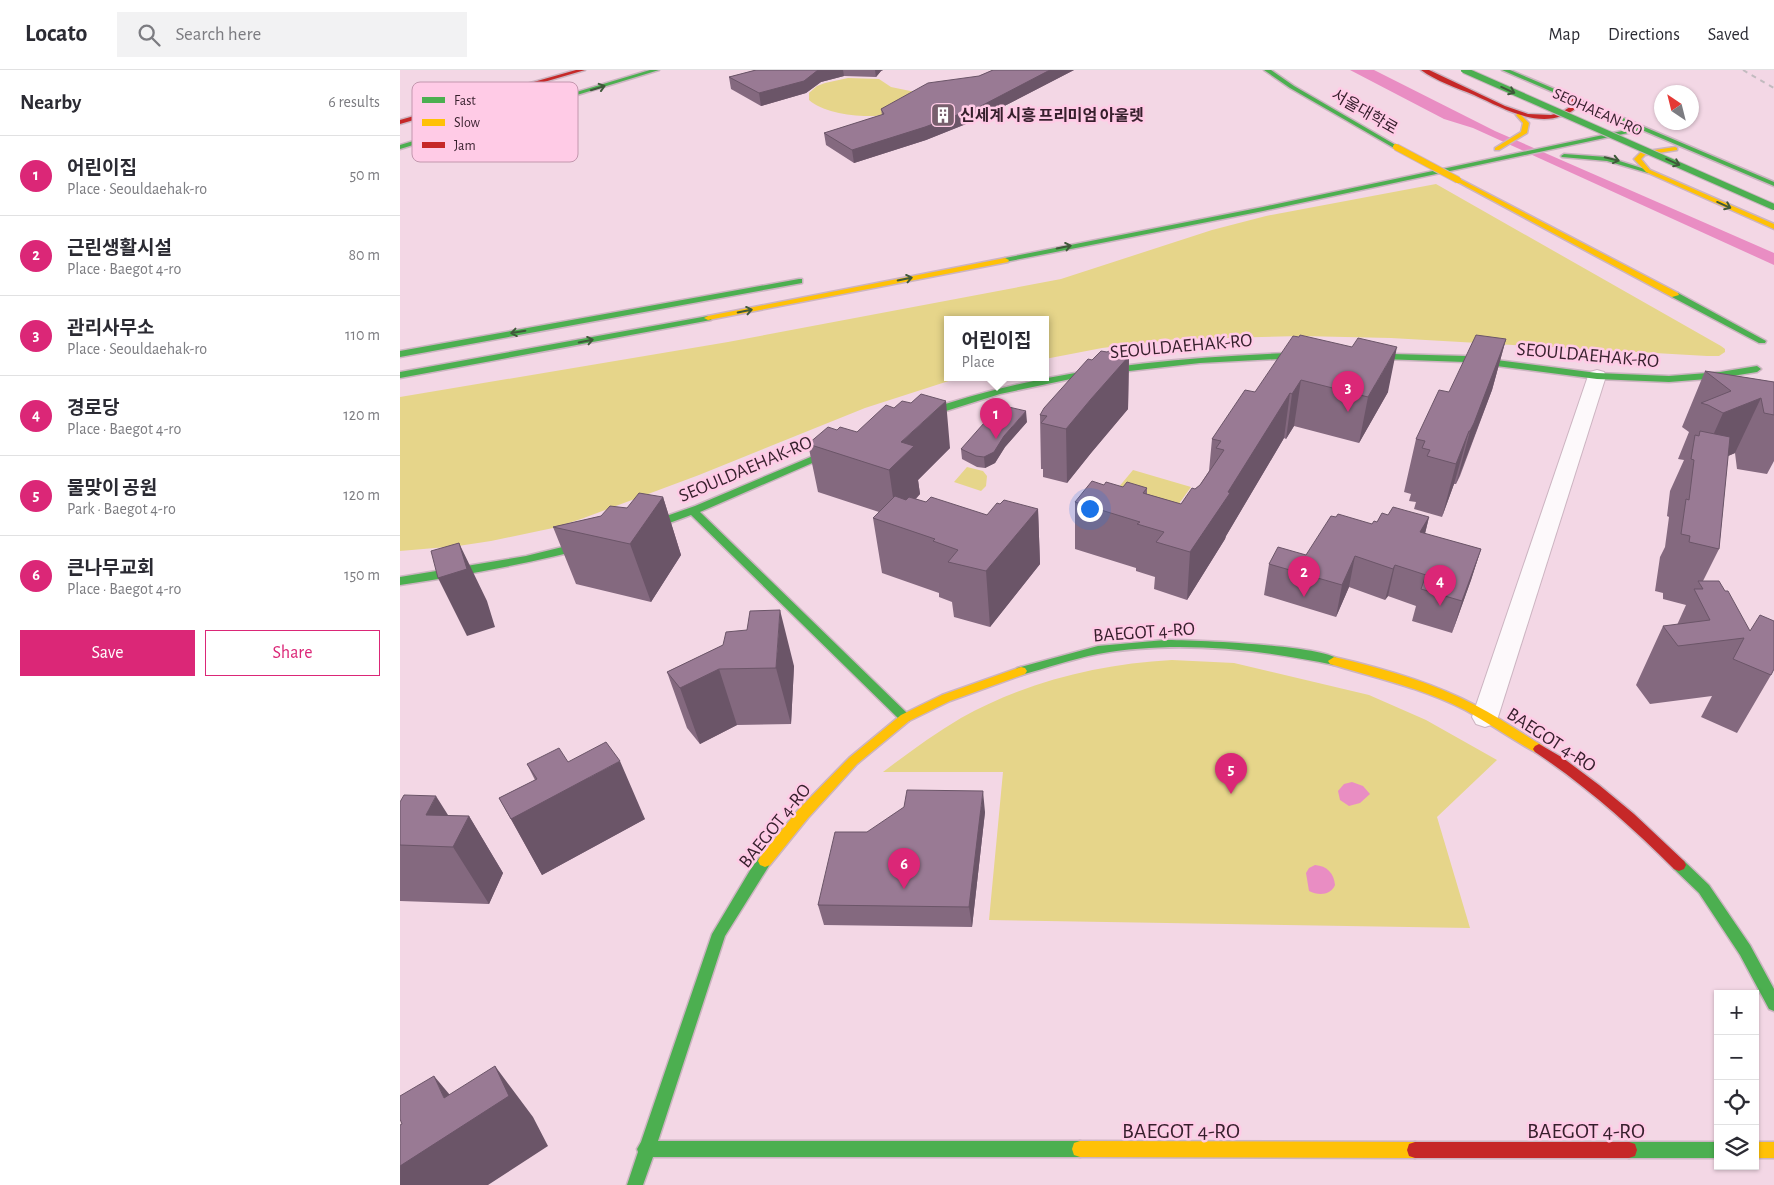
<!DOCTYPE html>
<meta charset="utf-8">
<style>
:root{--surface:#fff;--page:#f2f2f3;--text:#2b2b33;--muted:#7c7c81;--line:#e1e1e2;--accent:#db2777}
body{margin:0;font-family:"Alegreya Sans","Noto Sans KR",sans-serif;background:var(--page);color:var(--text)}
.controls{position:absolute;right:15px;bottom:15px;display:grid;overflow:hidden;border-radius:0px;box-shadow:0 1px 4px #0004}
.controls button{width:45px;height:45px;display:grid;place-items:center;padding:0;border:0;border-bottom:1px solid var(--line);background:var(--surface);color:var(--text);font:25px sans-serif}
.compass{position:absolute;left:1254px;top:15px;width:45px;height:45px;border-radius:50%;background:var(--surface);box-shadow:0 1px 4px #0004;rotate:325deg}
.you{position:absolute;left:689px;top:438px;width:18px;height:18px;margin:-12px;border:4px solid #fff;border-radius:50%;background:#1a73e8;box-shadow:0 0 0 8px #1a73e833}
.badge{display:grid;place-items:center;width:32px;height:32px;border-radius:50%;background:var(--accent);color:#fff;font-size:16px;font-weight:700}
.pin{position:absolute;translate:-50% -41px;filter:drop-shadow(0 1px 2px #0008)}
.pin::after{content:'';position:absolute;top:26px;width:18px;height:15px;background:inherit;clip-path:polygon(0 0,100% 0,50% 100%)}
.popup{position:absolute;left:544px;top:246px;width:105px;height:65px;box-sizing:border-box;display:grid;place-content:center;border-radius:0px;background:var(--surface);filter:drop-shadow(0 1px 4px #0005);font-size:16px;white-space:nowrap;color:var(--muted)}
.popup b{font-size:19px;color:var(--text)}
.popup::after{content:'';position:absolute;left:50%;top:100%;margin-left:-10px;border:10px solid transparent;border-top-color:var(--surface)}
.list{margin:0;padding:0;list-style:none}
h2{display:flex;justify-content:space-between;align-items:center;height:65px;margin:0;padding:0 20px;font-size:21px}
h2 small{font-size:16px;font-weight:400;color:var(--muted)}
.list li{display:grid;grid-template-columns:32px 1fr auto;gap:15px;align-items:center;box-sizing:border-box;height:80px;padding:0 20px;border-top:1px solid var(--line)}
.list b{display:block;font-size:19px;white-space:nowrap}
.list p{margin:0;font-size:16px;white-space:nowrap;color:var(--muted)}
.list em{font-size:16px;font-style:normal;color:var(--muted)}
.actions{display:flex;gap:10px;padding:15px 20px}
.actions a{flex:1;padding:11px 0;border:1px solid var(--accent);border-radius:0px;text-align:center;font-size:18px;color:var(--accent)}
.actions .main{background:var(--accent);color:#fff}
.icon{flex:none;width:28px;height:28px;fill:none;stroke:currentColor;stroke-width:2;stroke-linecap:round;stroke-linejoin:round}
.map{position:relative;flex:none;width:1374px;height:1115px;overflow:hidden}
header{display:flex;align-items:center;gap:30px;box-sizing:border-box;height:70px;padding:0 25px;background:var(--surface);border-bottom:1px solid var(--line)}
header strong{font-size:24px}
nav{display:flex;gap:28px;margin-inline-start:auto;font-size:18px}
.search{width:350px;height:45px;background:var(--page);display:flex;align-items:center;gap:12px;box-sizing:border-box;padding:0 18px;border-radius:0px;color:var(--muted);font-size:19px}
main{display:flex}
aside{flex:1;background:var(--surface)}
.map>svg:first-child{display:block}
.green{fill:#e6d58a}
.water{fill:#e98dc3}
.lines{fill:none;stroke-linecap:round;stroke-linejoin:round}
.street-casing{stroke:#ccb4c1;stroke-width:2}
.fast-casing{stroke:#ccb4c1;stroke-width:3}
.slow-casing{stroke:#ccb4c1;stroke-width:3}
.jam-casing{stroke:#ccb4c1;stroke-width:3}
.street{fill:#fdf9fb;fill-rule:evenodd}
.fast{fill:#4caf50;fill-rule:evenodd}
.slow{fill:#ffc107;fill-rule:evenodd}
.jam{fill:#c62828;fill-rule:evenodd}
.rail{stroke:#c2bbbf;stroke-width:2;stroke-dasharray:5 5;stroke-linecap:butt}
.fast-bridge-casing{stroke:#ccb4c1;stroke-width:8;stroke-linecap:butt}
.slow-bridge-casing{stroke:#ccb4c1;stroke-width:8;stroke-linecap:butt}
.fast-bridge{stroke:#4caf50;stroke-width:6}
.slow-bridge{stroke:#ffc107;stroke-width:6}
.wall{fill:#84697f}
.shaded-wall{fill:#6b5568}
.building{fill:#997a94;stroke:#6b5568}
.oneway{stroke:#3f593a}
.labels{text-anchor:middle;stroke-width:5;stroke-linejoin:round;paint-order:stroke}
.far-street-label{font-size:16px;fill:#361f2c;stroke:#ffcbe6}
.far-poi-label{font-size:16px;font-weight:bold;fill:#361f2c;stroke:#ffcbe6;text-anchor:start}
.street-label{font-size:19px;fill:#361f2c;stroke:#ffcbe6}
.near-street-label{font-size:22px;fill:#361f2c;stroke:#ffcbe6}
.key{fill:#ffcbe6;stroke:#c397ae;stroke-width:1}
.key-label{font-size:14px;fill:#361f2c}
</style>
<header>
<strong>Locato</strong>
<div class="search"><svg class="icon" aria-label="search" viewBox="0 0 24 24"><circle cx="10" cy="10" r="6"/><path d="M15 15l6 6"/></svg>Search here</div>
<nav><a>Map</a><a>Directions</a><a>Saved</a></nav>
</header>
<main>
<aside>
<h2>Nearby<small>6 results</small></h2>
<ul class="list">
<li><span class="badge">1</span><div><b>어린이집</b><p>Place · Seouldaehak-ro</p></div><em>50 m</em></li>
<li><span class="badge">2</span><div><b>근린생활시설</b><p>Place · Baegot 4-ro</p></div><em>80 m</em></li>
<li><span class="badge">3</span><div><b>관리사무소</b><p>Place · Seouldaehak-ro</p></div><em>110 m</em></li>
<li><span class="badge">4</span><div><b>경로당</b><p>Place · Baegot 4-ro</p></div><em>120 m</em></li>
<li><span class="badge">5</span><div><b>물맞이 공원</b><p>Park · Baegot 4-ro</p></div><em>120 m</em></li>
<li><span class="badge">6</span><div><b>큰나무교회</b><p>Place · Baegot 4-ro</p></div><em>150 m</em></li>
</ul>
<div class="actions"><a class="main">Save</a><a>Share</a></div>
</aside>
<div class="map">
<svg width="1374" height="1115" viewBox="0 0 1374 1115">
<rect width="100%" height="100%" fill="#f3d7e5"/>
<path class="green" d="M448,8L479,9L491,17L515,22C509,28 500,40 492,43C471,50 426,45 409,30V23L417,16L425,13Z
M1036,114L1321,276L1325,279V282L1319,286H1307L991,268L900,266L777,269L702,278L645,289V250H547V308H558L465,338L299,405L181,449L153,458L91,471L58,476L0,481V327L328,272L661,209L812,160L866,146Z
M567,397L583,401L587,406L586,416L581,421L554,412Z
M733,400L791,417L768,449L708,430Z
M772,590L834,593L969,625L1026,650L1097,690L1037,747L1070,858L589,850L603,702H483C508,683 534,664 561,648C626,612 698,594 772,590Z"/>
<path class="water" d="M950,0H974L1095,61L1374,183V195L1073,58L1044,49Z
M952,712L963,716L970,724L960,733L949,736L940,730L938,721L944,714Z
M915,795C927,796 934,803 935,815C931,825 919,826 909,821L906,803L909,798Z"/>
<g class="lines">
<defs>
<path id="street" d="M1197,300L1204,302L1206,306L1098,647L1094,654L1085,657L1076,654L1072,647L1188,306L1190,302Z"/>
<path id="fast" d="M250,0H259L0,79V75Z
M864,0H871L894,16L999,77L994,78L890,18Z
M1102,0H1110L1374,112V116L1242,60L863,141L605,192L601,190L605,188L863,137L1236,58Z
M1164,84L1207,87L1251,101L1248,103L1207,91L1162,87L1161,86Z
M399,209H402V213L0,287V281Z
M1272,223H1278L1366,271L1365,273H1359L1272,227Z
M308,246L312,248L311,250L0,308V302Z
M916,282L920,285L919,287L800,293L685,306L600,324L511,352L506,349C515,341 540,336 552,332C670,295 793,286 916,282Z
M957,283L1065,286L1197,303L1269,306L1320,302L1357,296L1361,299L1357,302L1320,308L1269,312L1197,309L1065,292L954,288V284Z
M446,372L449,373V377L300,442L509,645L511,648L509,651H501L291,445C198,481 99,500 0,515V507L126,486L215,464L295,436Z
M765,570C790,570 929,575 940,591L934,595C858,579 776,570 698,584C672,589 647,598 621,605L617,604L615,601L617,598L698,576Z
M365,785L370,787L372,791L325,866L258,1071H680L686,1073L688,1079L686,1085L680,1087H253L243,1115H227L238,1082L237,1079L241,1072L312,864L352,797L360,787Z
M1279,789L1284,791L1309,815L1350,875L1374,919V941L1369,939L1340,885L1299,823L1274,799L1272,795L1274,791Z
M1229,1072H1318V1088H1229L1223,1086L1221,1080L1223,1074Z"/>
<path id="slow" d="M1119,43L1129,53L1127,63L1099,80H1095V78L1121,62L1123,53L1116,45Z
M1275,77L1277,78V80L1245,85L1241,89L1250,100L1374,154V159L1246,102L1234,89L1241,82Z
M1058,108L1278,223L1279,225L1272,227L1056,111L1055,110Z
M605,188L609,190L608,192L308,250L304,248L308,246Z
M934,587C982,598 1031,612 1075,635C1098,647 1120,662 1143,676L1145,679L1143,682H1135C1111,669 1089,653 1065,640C1022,618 976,608 930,594L928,591Z
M621,597L625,598L627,601L625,604L550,631L509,651L457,694L408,748L370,795L365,797L360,795L358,791L360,787L398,740L449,688L501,645L542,625Z
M680,1071L1015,1072L1021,1074L1023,1080L1021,1086L1015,1088L680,1087L674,1085L672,1079L674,1073Z
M1355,1072H1374V1088H1355Z"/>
<path id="jam" d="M176,0H185L0,54V50Z
M1021,0H1029L1105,36L1128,44L1151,45L1162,42L1173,35L1171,30L1174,28L1177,30L1179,36C1146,64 1107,40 1074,25C1057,18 1036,11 1021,0Z
M1139,674L1163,688L1199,715L1234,744L1284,791L1286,795L1284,799L1279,801L1274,799C1231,756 1186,716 1135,682L1133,679L1135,676Z
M1015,1072H1229L1235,1074L1237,1080L1235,1086L1229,1088H1015L1009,1086L1007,1080L1009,1074Z"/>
</defs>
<use href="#street" class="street-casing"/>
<use href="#fast" class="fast-casing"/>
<use href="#slow" class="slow-casing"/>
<use href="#jam" class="jam-casing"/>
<use href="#street" class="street"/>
<use href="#fast" class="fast"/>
<use href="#slow" class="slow"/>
<use href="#jam" class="jam"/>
<path class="rail" d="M1343,0L1374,18"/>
<defs>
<path id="fast-bridge" d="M1064,0L1374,137"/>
<path id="slow-bridge" d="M996,77L1058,110"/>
</defs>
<use href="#fast-bridge" class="fast-bridge-casing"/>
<use href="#slow-bridge" class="slow-bridge-casing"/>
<use href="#fast-bridge" class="fast-bridge"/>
<use href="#slow-bridge" class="slow-bridge"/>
</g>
<path class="wall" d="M356,0H483L481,1L476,7L444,6L421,12L406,23L361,36L331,19L329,7Z
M593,0H674L581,48L526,70L454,93L426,75L424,63L482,45L481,39L579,6Z
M899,267L988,322L959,373L894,356L886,369L884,368L826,466L825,469L787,530L754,519L755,507L736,501V498L675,479V432L704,415L723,417L747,418V424L781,434L795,419L800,415L809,401L812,369L855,322Z
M1106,269L1092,320L1060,406L1056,414H1054L1042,447L1014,439L1016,432L1009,431L1011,424L1004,422L1016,369Z
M707,282L729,286L728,339L691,383L667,413L643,407V399H641L640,345L692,290Z
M1305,301L1374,312V391L1367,404L1337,399L1335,383L1328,386L1319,479L1303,511L1371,605L1337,663L1301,647L1312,626L1250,634L1236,615L1263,556L1277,555L1286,535L1263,529V523L1255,521L1260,487L1265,477L1269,447L1267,446L1270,421L1284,390L1278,389L1289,362L1282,357Z
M627,352L605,377L595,393L585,398L577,397L562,389L561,379Z
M457,362L550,378L518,410L520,424L516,429L526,432L587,445L600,434L638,439L640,494L590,557L554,547L552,532L539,527V523L482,503L473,448L479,442L418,422L408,374Z
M263,427L281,485L251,532L176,514L153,457L201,446L227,438Z
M988,445L1029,447L1025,464L1081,479L1071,510L1052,563L1012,551L1016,536L988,526L985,530L949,517L936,547L864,525L869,494L906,485L936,447L972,454L977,452Z
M323,575L394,596L391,654L337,655L300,674L287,658L267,602Z
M168,692L245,749L142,805L99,728L135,710L127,694Z
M0,732L48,746H69L103,803L89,834L0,831Z
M585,742L572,857L424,855L418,835L467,762Z"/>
<path class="shaded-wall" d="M418,0H443L444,6L421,12L406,23L361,36L359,23Z
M475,0H483L481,1L476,7Z
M650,0H674L581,48L526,70L454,93L452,80Z
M1106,269L1092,320L1056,414L1070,361Z
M997,277L988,322L959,373L968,327Z
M729,286L728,339L691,383L667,413L666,359L691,329Z
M901,310L894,356L886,369L892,324Z
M890,323L884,368L826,466L825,469L787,530L790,482Z
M1361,328L1335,383L1298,399L1323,343Z
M546,331L550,378L518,410L520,424L496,448L489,400L501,372Z
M626,341L627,352L605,377L595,393L585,398L584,387L604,366Z
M1069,361L1054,414L1042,447L1056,394Z
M263,427L281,485L251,532L230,474Z
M638,439L640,494L590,557L586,501Z
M1029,447L1021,479L1020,462Z
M59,473L87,531L95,557L67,566L38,508Z
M1081,479L1071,510L1052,563L1062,531Z
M955,486L949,517L936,547L942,515Z
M995,495L988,526L985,530L993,499Z
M380,540L394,596L391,654L376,598Z
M319,599L337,655L300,674L280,618Z
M220,691L245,749L142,805L111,749Z
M583,721L585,742L572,857L569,837Z
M36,726L60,764L69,746L103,803L89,834L53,777L26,745Z
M95,996L133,1047L148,1076L88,1115H0V1096L44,1028L34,1006L71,1050Z"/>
<path class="building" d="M356,0H418L404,11L359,23L329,7Z
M593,0H650L581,36L525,57L452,80L424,63L484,44L481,39L528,13L579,6Z
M900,265L952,277L958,268L997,277L968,327L901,310L892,324L890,323L828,422L830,423L790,482L756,472L764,462L737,454L740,452L675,432L692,411L704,415L706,412L723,417L727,412L747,418L743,423L781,434L792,418L795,419L800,415L824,380L816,378L821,371L812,369L845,320L855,322L893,266L899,267Z
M1076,265L1106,269L1074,353L1070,361H1069L1056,394L1027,386L1030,380L1022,378L1025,371L1016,369L1039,320L1049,322Z
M701,281L707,282L709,281L729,286L691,329L666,359L641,353L647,346L640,345L644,338L688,289L692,290Z
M1305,301L1374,312V345L1364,343L1361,328L1323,343L1308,335L1301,333L1331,321Z
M521,324L546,331L501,372L514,376L489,400L408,374L428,357L437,360L440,357L457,362L486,335L494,338L502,331L511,333Z
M600,335L626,341L604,366L594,382L584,387L576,386L561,379Z
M1300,361L1330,367L1319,479L1289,472L1290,466L1281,464L1286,429L1289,430L1294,390L1291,389L1295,365L1299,366Z
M239,423L263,427L230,474L153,457L201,446L210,436L227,438Z
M495,426L506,430L509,427L526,432L531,427L587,445L597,433L600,434L604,430L638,439L586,501L548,492L558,480L533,471L535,469L473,448Z
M993,437L1029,447L1020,462L1081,479L1062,531L1021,519L1026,505L995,495L993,499L955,486L942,515L869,494L878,477L906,485L931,446L936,447L938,444L972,454L974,451L977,452L982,443L988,445Z
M59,473L67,499L38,508L31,481Z
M1298,511H1319L1325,521H1328L1350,561L1360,545L1374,551V599L1371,605L1333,589L1344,568L1278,576L1263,556L1310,550L1294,519H1303Z
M380,540L376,598L319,599L280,618L267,602L323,575L326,562L347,560L350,541Z
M206,672L220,691L111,749L99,728L137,709L127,694L159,678L168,692Z
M507,720L583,721L569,837L418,835L435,762H467L504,737Z
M4,725L36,726L26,745L69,746L53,777L0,775V732Z
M95,996L109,1026L0,1096V1055L2,1054L0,1049V1026L34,1006L44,1028Z"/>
<defs><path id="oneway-shaft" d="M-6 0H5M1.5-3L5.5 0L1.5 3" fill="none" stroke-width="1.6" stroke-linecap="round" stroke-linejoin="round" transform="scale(1.25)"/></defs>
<g class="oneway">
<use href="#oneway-shaft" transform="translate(198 18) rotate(-17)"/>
<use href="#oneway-shaft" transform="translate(1108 20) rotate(24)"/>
<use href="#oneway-shaft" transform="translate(1212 89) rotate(13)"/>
<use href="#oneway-shaft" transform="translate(1273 92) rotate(24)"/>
<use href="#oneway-shaft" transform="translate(1324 135) rotate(24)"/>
<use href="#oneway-shaft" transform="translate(664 177) rotate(-11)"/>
<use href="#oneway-shaft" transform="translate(505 209) rotate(-11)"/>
<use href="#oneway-shaft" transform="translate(345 241) rotate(-11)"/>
<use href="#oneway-shaft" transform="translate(118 262) rotate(170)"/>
<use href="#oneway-shaft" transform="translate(186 271) rotate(-11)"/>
</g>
<defs>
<symbol id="building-square" viewBox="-11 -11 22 22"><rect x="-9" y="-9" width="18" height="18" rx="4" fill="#785f6d" stroke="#ffcbe6"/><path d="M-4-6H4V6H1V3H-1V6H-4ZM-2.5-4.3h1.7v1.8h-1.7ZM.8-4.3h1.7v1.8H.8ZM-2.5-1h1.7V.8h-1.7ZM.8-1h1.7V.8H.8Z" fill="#fff"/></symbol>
</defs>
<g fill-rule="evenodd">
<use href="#building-square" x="529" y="31" width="28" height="28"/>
</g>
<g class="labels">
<g class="far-street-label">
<text transform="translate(965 41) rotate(30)" y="6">서울대학로</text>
<text transform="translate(1198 41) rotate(24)" y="6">SEOHAEAN-RO</text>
</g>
<g class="far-poi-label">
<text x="560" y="51">신세계 시흥 프리미엄 아울렛</text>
</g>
<g class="street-label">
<text transform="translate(781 275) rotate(-5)" y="7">SEOULDAEHAK-RO</text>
<text transform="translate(1188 284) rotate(5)" y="7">SEOULDAEHAK-RO</text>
<text transform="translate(345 398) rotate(-23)" y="7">SEOULDAEHAK-RO</text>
<text transform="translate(744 561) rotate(-4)" y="7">BAEGOT 4-RO</text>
<text transform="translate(1152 669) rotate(33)" y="7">BAEGOT 4-RO</text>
<text transform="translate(374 755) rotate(-51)" y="7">BAEGOT 4-RO</text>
</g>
<g class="near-street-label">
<text x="781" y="1068">BAEGOT 4-RO</text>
<text x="1186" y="1068">BAEGOT 4-RO</text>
</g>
</g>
<rect x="12" y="12" width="166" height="80" rx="8" class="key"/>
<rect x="22" y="27" width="23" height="6" fill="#4caf50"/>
<rect x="22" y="49" width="23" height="7" fill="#ffc107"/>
<rect x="22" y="72" width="23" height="6" fill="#c62828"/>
<g class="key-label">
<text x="54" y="35">Fast</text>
<text x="54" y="57">Slow</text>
<text x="54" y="80">Jam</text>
</g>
</svg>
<div class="controls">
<button>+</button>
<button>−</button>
<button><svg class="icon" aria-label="locate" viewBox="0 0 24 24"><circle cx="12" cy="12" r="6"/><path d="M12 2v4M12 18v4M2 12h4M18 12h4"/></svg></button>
<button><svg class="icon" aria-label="layers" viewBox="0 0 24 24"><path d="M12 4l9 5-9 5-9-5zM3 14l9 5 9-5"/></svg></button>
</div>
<svg class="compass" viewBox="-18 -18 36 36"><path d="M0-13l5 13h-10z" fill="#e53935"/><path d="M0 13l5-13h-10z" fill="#7c7c81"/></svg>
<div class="you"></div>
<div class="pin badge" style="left:596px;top:369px">1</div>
<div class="popup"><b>어린이집</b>Place</div>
<div class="pin badge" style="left:904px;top:527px">2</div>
<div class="pin badge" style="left:948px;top:342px">3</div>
<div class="pin badge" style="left:1040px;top:536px">4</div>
<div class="pin badge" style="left:831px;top:724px">5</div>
<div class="pin badge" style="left:504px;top:819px">6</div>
</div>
</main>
